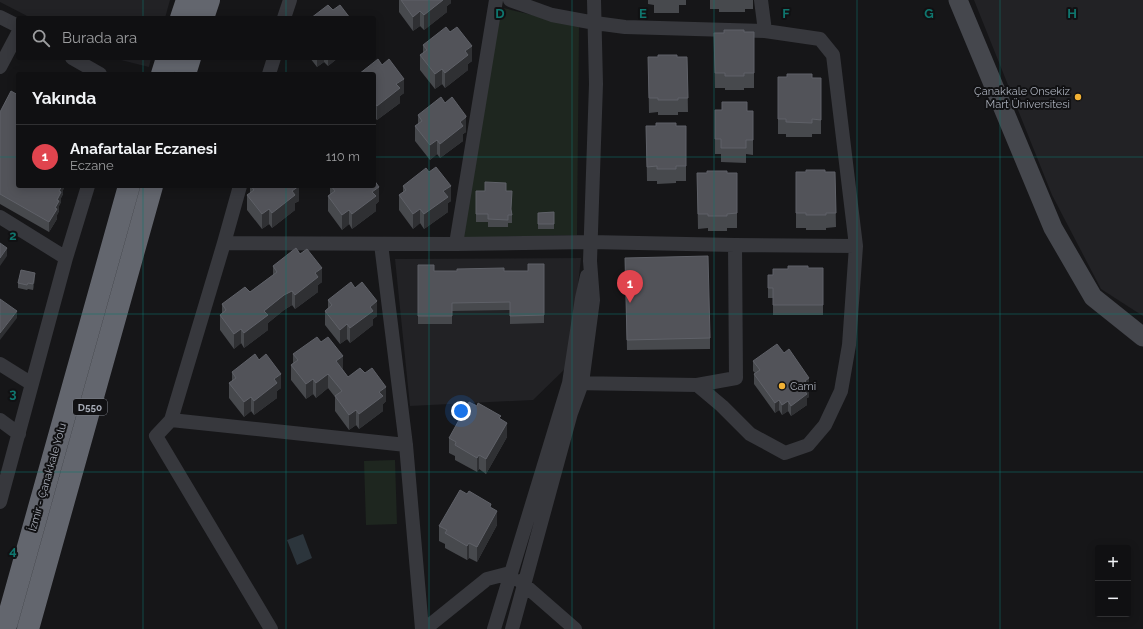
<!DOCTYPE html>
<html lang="tr">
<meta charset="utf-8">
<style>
:root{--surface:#101012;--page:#19191b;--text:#f1f3f6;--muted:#9c9d9f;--line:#303032;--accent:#7c3aed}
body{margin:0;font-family:Raleway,sans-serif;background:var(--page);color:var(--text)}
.controls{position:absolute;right:12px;bottom:12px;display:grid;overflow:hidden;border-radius:4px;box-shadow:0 2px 10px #0003}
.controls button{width:36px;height:36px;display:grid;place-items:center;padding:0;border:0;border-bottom:1px solid var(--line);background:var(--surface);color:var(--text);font:20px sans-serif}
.you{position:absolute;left:461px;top:411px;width:14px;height:14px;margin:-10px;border:3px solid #fff;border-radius:50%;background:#1a73e8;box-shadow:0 0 0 6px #1a73e833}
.badge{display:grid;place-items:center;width:26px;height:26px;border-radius:50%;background:var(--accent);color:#fff;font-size:13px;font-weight:700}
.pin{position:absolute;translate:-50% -33px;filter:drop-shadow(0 1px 2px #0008)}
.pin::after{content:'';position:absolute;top:21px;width:14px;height:12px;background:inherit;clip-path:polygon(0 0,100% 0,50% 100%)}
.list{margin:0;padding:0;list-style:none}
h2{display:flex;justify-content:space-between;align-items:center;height:52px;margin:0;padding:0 16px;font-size:17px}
h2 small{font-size:13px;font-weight:400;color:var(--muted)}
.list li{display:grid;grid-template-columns:26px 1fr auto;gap:12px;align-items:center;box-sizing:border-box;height:64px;padding:0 16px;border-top:1px solid var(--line)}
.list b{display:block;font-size:15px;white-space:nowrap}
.list p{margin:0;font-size:13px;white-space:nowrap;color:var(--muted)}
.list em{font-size:13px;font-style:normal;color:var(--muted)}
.icon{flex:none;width:22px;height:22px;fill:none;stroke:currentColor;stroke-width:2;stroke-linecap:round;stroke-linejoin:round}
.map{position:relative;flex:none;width:1143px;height:629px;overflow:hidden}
.search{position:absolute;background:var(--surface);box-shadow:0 2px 10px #0003;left:16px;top:16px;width:360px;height:44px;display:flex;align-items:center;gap:10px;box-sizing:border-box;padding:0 14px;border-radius:4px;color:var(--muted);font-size:15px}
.panel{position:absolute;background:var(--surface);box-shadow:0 2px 10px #0003;left:16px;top:72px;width:360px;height:116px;border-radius:4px}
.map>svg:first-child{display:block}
.built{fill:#222225}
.green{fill:#1e261f}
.water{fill:#2c353c}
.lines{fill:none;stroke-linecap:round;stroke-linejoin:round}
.street{stroke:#37383d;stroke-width:14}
.secondary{stroke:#45474d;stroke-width:19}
.highway{stroke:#63666e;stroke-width:22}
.wall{fill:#47494d}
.shaded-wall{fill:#2f3033}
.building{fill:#525359;stroke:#5f6168}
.grid{fill:none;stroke:#0f766e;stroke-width:1;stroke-opacity:0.55}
.poi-dot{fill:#f2b134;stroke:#111113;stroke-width:1.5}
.labels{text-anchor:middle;stroke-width:4;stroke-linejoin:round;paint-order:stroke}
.shield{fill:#111113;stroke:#7b7e86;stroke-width:1}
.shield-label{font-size:10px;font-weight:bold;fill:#a8adb8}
.poi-label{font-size:11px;fill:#a8adb8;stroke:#111113;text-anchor:end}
.street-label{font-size:11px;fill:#a8adb8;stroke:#111113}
.grid-label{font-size:13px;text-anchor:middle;font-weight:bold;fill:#0f766e;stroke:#111113;stroke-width:4;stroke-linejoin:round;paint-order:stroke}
</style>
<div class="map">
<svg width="1143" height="629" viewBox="0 0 1143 629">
<rect width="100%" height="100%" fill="#161618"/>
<path class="built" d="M0,0H170L165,18H31L0,2Z
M974,0H1143V316L1101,289L1052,195Z
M113,58H151L149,67Z
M581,258L569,365L533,400L410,406L395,259Z"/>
<path class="green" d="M499,7L579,26L577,235L463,238Z
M395,460L397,524L366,525L364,461Z"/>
<path class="water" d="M303,534L312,558L297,565L287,540Z"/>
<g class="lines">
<path class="street" d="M510,0L552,15L595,23L625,27L765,31L820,39L833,55L856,246L849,345L841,391L825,425L808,445L785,453L750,434L722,406L697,385
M761,0L765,31
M0,17L18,26
M284,18L290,0
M72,58L100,74
M0,67L18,33
M269,74L274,58
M240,186L224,243L171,420L156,436L271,629
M0,217L66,258
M224,243L456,244L590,242L735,245L856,246
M381,244L406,445L422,629
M456,244L496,0
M0,364L32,384
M572,383L697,385L736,378L735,245
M0,420L19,434
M171,420L406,445
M0,502L66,258L88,186
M520,581L575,629
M425,629L487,579L510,573
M494,629L569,383L582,298L587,276
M512,629L571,413L582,383L593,300L590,261L596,84L594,0"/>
<path class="secondary" d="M958,0L1053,228L1093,297L1143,337"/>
<path class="highway" d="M181,18L187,0
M203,18L209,0
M162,74L167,58
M185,74L190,58
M5,629L129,186
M28,629L152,186"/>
</g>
<path class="wall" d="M399,0H451V3L447,6V12L424,30L420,26L413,31L399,12Z
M648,0H686V5H679V13H654V5L648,4Z
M710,0H753V9H745V12H719V9H710Z
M754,32V88H744V90H725V88H715L714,33Z
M423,45L472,61L468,64V70L445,88L442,84L435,89L420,70V55L423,53Z
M648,57H687L688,112H678V115H658V112L649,113Z
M310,58H338L328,66L324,62L317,67Z
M374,74L404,93L400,96V103L377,120L374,117Z
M778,77L821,78V134H812V137H786V134H778Z
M747,111H753V155L746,154V163L721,162V154H715V139Z
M0,112L18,186H65L63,190V194L61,198V202L59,206V211L57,215V219L49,232L0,204Z
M418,115L466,130V132L463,134V141L440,158L437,154L430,160L415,141V126L418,124Z
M646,126H686V181H676V183L657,184V181H647Z
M796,172H835L836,227L826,228V230H806V228H796Z
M697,173H737V228H727V231H708V228L698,229Z
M250,186H299V201L295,203V210L272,228L269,224L262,229L247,210V195L250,193Z
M330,186H374L379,201L376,204V211L352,229L349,224L342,230L328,211V196L330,194Z
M403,186L451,201L448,203V212L424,229L420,223L413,229L399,210V195L403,192Z
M476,191H506L512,215V223H508V227H488V222H476Z
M554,212V229H538V213Z
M625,258L710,338V349L627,350Z
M544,264V323L510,324V310L452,311V324H418V265L434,271H528Z
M273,266L322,282L318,285V292L295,309L292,305L284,310L268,323V330L244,348L241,343L234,349L220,330V315L222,313V304L250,292L273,275Z
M808,268H823V315H773V298H768V285L773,275Z
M35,278L33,290L28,289L27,290L18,288V283Z
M328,300L377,316L373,319V325L350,343L347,339L340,344L325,325V311L328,308Z
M293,354L343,370L348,377L386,401L383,404V411L359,429L356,425L349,430L335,411V397L328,388L316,398L313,394L306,399L291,380V365L293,363Z
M753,361L809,389V397L807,398V405L791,416L788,411L782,415L779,410L775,413L754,384V374L755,373L753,371Z
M232,372L281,388L277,391V398L254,415L251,411L244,417L229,398V383L232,381Z
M501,419L507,437L486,474L479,469L477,472L455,460V456L449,453V438Z
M491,508L497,525L477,562L469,558L467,560L445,548V544L439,541V526Z"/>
<path class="shaded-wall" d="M443,0H451V3L447,6V12L424,30V15Z
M420,11V26L413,31V17Z
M472,46V61L468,64V70L445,88V73L465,51Z
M317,58H324V62L317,67Z
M328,58H338L328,66Z
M442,69V84L435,89V74Z
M404,79V93L400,96V103L377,120V106L396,84Z
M466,116V132L463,134V141L440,158V144Z
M437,140V154L430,160V145Z
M61,186H65L63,190V194L61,198V202L59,206V211L57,215V219L49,232V222L55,208L59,191Z
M299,186V201L295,203V210L272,228V213L292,191Z
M451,186V201L448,203V212L424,229V214L443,191Z
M379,187V201L376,204V211L352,229V214L372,192Z
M269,209V224L262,229V214Z
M420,209V223L413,229V214Z
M349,210V224L342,230V215Z
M7,248V256L0,266V258Z
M322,268V282L318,285V292L295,309V295L315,273Z
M35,273V278L33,290V284Z
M292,291V305L284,310L268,323V330L244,348V333L264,311L284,295Z
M377,301V316L373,319V325L350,343V328L370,307Z
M17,311V318L0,340V333Z
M347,324V339L340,344V330Z
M241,329V343L234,349V334Z
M343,356V370L336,361Z
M281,374V388L277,391V398L254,415V401L274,379Z
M328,374V388L316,398V383Z
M809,378V397L807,398V405L791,416V406L805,381Z
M313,379V394L306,399V384Z
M386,387V401L383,404V411L359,429V414L379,392Z
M251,397V411L244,417V402Z
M779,400V410L775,413V403Z
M788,401V411L782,415V405Z
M356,410V425L349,430V415Z
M507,423V437L486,474V459Z
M479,455V469L477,472V458Z
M497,511V525L477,562V547Z
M469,543V558L467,560V546Z"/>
<path class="building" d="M401,0H443L424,15L420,11L413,17Z
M328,5L333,10L340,5L350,18H311Z
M446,27L450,32L457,27L472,46L465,51L468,55L445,73L442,69L435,74L420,55L427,50L423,45Z
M724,30H744V32H754V73H744V76H725V73H715L714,33H724Z
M658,55H677V57H687L688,98H678V100H658V98H649L648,57H658Z
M378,59L382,65L389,59L404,79L396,84L400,88L377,106L374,102V74H359Z
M787,74H812V78H821V120L812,119V123L786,122V119H778V77H787Z
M11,91L18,95V186H62L59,191L61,192L57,200L59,201L55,208L57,209L49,222L0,194V112Z
M441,97L445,103L452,97L466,116V117L460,122L463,126L440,144L437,140L430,145L415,126L422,121L418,115Z
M722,102H747V111H753V140H746V148H721V139H715V110H722Z
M656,123H676V126H686V166H676V169H657V166L647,167L646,126H656Z
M436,167L451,186L443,191L448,197L424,214L420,209L413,214L399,195L406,190L403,186L426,168L429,172Z
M806,170H825V172H835L836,213H826V215H806V213H796V172H806Z
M707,171H727V173H737V213L727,214V216H708V214H698L697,173H707Z
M374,180L379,187L372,192L376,196L352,214L349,210L342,215L328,196L335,191L331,186H374Z
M485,182L506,183V191H512L511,209L512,215H508V220L488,219V214H476V191H485Z
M251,186H299L292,191L295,195L272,213L269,209L262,214L247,195L254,190Z
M554,212V224H538V213Z
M0,243L7,248L0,258Z
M296,248L300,254L307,249L322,268L315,273L318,277L295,295L292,291L284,295L264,311L268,315L244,333L241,329L234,334L220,315L226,310L222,304L245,287L250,292L277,272L273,266Z
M708,256L710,338L627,340L625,258Z
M528,264H544V315L510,316V302L452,303V316H418V265H434V271H457V269L504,268V271H528Z
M788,266H808V268H823V305H773V288H768V275H773V269H788Z
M21,270L35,273L33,284L28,283L27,285L18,283Z
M351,282L355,288L362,282L377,301L370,307L373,311L350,328L347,324L340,330L325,311L332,305L328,300Z
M0,299L17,311L0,333Z
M317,337L321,342L328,337L343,356L336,361L348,377L360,368L365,373L372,368L386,387L379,392L383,396L359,414L356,410L349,415L335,396L342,391L328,374L316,383L313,379L306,384L291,365L298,360L293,354Z
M777,344L784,353L789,349L809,378L805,381L809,386L804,390L807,394L791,406L788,401L782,405L779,400L775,403L754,374L760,370L753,361Z
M255,354L259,360L266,354L281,374L274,379L277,383L254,401L251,397L244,402L229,383L236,378L232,372Z
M469,402L477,406L478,403L501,416L499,418L507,423L486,459L479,455L477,458L455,445L456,442L449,438Z
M460,490L467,494L469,491L491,504L490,507L497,511L477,547L469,543L467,546L445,533L447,530L439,526Z"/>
<path class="grid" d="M143,0V18M286,0V18M429,0V629M572,0V629M714,0V629M857,0V629M1000,0V629M143,58V74M286,58V74M0,157H18M374,157H1143M143,186V629M286,186V629M0,314H1143M0,472H1143"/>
<g class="poi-dot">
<circle cx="1078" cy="97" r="4"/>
<circle cx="782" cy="386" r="4"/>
</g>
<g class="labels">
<rect class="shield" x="73" y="399" width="34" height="16" rx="3"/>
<g class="shield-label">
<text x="90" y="411">D550</text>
</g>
<g class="poi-label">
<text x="1070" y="95">Çanakkale Onsekiz<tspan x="1070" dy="13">Mart Üniversitesi</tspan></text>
<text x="790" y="390" text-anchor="start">Cami</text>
</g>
<g class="street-label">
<text transform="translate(47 477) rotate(-74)" y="4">İzmir - Çanakkale Yolu</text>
</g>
</g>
<g class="grid-label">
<text x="500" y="18">D</text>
<text x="643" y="18">E</text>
<text x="786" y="18">F</text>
<text x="929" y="18">G</text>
<text x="1072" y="18">H</text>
<text x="13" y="240">2</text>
<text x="13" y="398">3</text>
<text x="13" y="555">4</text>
</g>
</svg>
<div class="controls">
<button>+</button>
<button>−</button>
</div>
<div class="you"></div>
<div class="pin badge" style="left:630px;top:303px;background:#e0444e">1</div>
<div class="search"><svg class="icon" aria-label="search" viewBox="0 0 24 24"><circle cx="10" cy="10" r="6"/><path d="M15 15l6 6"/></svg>Burada ara</div>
<section class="panel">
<h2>Yakında<small></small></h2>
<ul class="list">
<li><span class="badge" style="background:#e0444e">1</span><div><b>Anafartalar Eczanesi</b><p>Eczane</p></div><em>110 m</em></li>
</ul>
</section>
</div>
